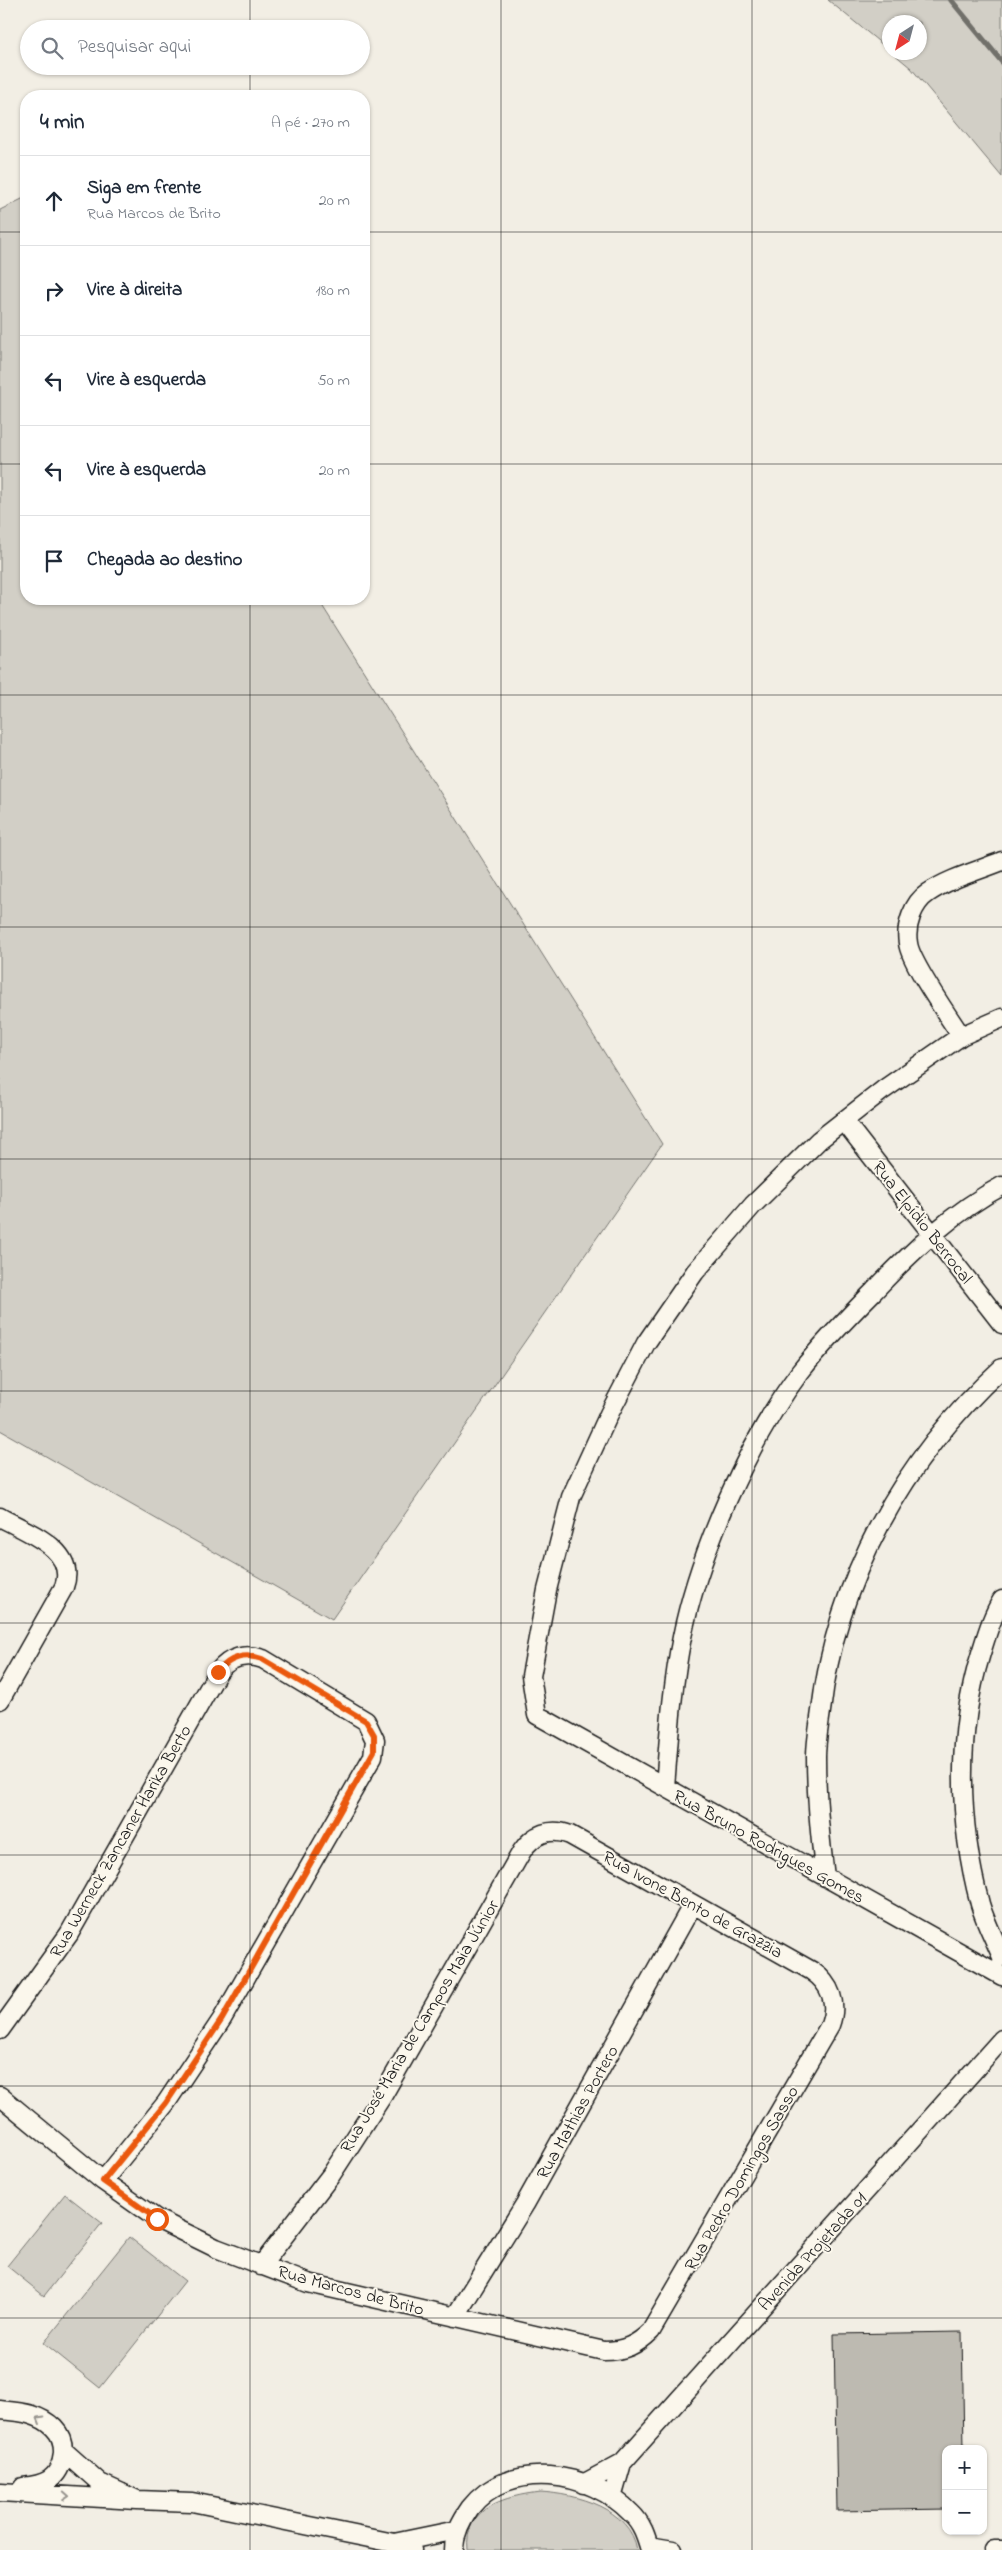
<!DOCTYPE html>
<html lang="pt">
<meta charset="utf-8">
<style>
:root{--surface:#fff;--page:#f2f2f3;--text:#1f2937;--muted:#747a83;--line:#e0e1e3}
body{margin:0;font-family:"Indie Flower",sans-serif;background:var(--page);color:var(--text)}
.controls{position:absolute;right:15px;bottom:15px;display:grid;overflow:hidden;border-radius:10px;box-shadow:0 1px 4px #0004}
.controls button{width:45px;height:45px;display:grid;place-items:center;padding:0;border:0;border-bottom:1px solid var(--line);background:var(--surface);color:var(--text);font:25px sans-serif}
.compass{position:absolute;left:882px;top:15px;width:45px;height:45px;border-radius:50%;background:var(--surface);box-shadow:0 1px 4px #0004;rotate:216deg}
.stop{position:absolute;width:15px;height:15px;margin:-11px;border:4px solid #ea580c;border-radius:50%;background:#fff}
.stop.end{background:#ea580c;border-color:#fff;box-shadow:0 1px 5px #0008}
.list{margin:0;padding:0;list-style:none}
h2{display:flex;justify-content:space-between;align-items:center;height:65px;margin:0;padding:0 20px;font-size:21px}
h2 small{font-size:16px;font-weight:400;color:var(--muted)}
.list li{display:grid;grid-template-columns:32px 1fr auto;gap:15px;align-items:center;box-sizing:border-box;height:90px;padding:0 20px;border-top:1px solid var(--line)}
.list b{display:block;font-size:19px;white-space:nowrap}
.list p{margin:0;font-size:16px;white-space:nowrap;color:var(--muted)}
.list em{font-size:16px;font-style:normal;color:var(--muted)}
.icon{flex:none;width:28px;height:28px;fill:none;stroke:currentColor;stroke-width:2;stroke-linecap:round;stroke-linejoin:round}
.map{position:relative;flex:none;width:1002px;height:2550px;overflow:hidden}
.search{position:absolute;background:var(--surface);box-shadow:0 1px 4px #0004;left:20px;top:20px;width:350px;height:55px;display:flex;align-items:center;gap:12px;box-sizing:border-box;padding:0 18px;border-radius:28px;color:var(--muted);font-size:19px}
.panel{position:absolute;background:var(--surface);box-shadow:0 1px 4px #0004;left:20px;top:90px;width:350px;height:515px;border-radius:20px}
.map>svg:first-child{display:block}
.green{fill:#d2cfc6;stroke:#777671}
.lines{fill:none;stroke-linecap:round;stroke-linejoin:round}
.stream{stroke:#716f6b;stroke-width:5.5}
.building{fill:#bdbab1;stroke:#1c1c1c}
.street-casing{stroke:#1c1c1c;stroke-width:21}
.street{stroke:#fbf7ec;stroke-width:18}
.oneway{stroke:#97948e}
.route{stroke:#ea580c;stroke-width:6}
.grid{fill:none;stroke:#1c1c1c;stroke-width:1;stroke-opacity:0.55}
.labels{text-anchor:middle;stroke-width:4;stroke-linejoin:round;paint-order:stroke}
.street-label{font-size:18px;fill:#1c1c1c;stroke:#fbf7ec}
</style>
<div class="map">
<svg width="1002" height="2550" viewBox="0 0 1002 2550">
<rect width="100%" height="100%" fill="#f2eee4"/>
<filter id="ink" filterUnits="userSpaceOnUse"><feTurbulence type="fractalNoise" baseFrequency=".02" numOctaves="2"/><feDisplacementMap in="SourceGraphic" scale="10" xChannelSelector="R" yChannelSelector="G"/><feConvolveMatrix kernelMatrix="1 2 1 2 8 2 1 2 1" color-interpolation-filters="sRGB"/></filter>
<g filter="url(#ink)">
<path class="green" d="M828,0H1002V177L911,68L893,53L920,52V22H890L889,50Z
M26,197V599H318L662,1144L332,1619L0,1430V210Z
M65,2194L102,2223L44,2296L7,2266Z
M129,2237L185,2281L100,2388L44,2343Z
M540,2492C576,2494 630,2508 637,2550H468C463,2507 506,2496 540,2492Z"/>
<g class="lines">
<path class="stream" d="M951,0L1002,62"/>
</g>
<path class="building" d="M962,2332L964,2449H946V2509L837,2511L834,2334Z"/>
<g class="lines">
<defs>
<path id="street" d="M1002,1018L961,1036L883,1090L819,1140L753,1205L695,1272L646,1343L609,1414L571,1497L547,1590L531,1676L537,1715L1002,1976
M961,1036C949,1017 910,962 908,943C905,926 913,903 928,893C950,878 978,871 1002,861
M844,1121L1002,1324
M0,1517C26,1532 78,1549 64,1587L0,1700
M1002,1600C992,1616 987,1634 981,1653C956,1734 958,1822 980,1904C985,1922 995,1940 1002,1957
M665,1787C669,1737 672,1686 682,1637C699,1553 748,1441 800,1372C822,1344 848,1317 874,1291C911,1252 954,1211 1002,1186
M825,1877C820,1837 816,1797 816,1756C816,1742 819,1726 821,1711C836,1579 904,1458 1002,1368
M0,2030L69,1934L218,1672C229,1657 245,1653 263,1659L366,1721L375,1740L373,1756L222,2019L166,2103L103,2181
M0,2096L103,2181L157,2219L216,2248L308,2283L604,2351C624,2351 637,2345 651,2331L830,2025C838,2004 831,1984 812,1971L570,1835C551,1827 533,1834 522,1851L383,2095L331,2175L261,2266
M455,2317L525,2204L693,1904
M0,2410C20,2412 39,2413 54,2428C68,2442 65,2469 49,2480C41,2485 32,2486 23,2487
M583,2484L622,2463L1002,2039
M0,2492L137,2500L100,2483L64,2451
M612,2498L622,2463
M137,2500L192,2502L394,2543L412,2550
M394,2543L457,2530
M649,2546L673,2550
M454,2550C454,2534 461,2521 470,2508C509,2458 591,2471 631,2513C642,2523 646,2536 650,2550
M994,2550H1002"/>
</defs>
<use href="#street" class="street-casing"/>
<use href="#street" class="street"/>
</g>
<defs><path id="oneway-chevron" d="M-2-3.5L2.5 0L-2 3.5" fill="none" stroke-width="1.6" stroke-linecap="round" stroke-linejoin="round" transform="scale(1.25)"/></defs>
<g class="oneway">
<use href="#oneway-chevron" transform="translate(40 2419) rotate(-150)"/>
<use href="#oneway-chevron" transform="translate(66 2496) rotate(4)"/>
</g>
</g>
<g class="lines" filter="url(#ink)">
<path class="route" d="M157,2219L103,2181L166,2103L222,2019L374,1751V1735L366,1721L262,1659C245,1653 229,1657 218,1672"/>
</g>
<path class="grid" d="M250,0V29M501,0V2550M752,0V2550M250,66V96M0,232H26M364,232H1002M0,464H26M364,464H1002M250,599V2550M0,695H1002M0,927H1002M0,1159H1002M0,1391H1002M0,1623H1002M0,1855H1002M0,2086H1002M0,2318H1002"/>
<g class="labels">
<g class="street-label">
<text transform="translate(923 1222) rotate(52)" y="6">Rua Elpídio Berrocal</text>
<text transform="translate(120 1841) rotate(-60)" y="6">Rua Werneck Zancaner Harika Berto</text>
<text transform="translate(769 1846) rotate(29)" y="6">Rua Bruno Rodrigues Gomes</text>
<text transform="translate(693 1904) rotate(29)" y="6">Rua Ivone Bento de Grazzia</text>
<text transform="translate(419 2026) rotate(-59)" y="6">Rua José Maria de Campos Maia Júnior</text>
<text transform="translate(577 2112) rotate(-61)" y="6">Rua Mathias Portero</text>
<text transform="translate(741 2178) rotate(-60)" y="6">Rua Pedro Domingos Sasso</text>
<text transform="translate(812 2251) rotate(-48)" y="6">Avenida Projetada 01</text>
<text transform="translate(351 2290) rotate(15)" y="6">Rua Marcos de Brito</text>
</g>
</g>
</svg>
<div class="controls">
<button>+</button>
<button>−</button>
</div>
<svg class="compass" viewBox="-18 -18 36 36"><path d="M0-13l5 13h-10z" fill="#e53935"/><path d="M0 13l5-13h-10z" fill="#747a83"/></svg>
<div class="stop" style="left:157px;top:2219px"></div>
<div class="stop end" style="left:218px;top:1672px"></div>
<div class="search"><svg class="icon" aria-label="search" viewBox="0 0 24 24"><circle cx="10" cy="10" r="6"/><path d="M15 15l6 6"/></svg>Pesquisar aqui</div>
<section class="panel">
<h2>4 min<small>A pé · 270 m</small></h2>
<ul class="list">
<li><svg class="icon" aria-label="ahead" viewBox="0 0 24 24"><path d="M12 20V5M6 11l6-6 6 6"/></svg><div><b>Siga em frente</b><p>Rua Marcos de Brito</p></div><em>20 m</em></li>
<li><svg class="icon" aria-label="right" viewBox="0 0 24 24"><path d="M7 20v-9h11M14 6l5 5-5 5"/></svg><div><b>Vire à direita</b></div><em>180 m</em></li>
<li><svg class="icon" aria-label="left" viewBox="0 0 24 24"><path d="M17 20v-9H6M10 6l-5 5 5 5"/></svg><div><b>Vire à esquerda</b></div><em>50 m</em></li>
<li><svg class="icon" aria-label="left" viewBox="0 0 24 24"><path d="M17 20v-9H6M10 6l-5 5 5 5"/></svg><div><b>Vire à esquerda</b></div><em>20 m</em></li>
<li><svg class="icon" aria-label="arrive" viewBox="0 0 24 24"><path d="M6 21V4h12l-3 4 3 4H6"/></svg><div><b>Chegada ao destino</b></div></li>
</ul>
</section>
</div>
